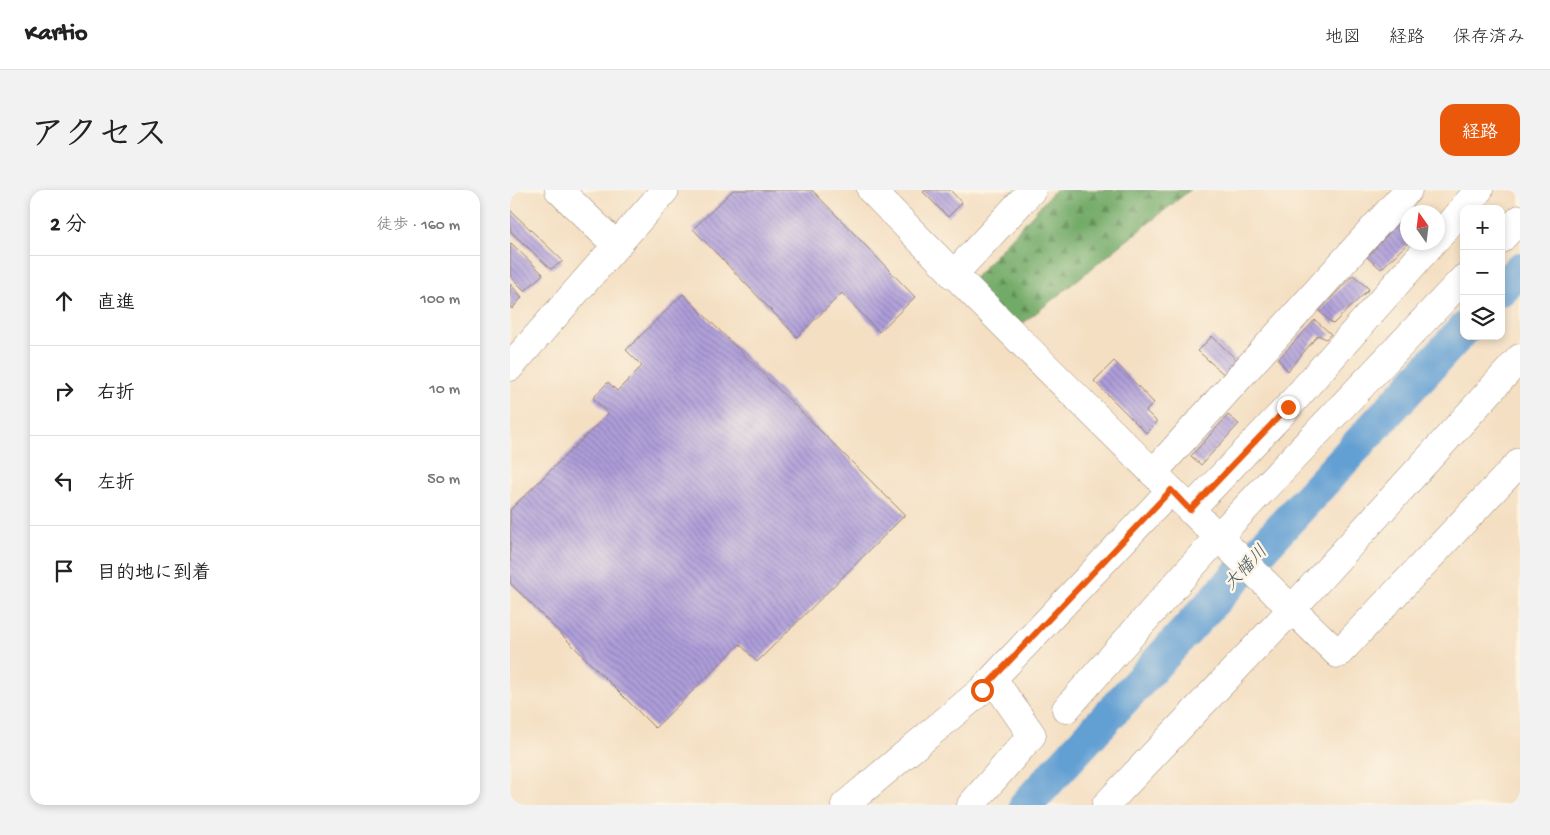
<!DOCTYPE html>
<html lang="ja">
<meta charset="utf-8">
<style>
:root{--surface:#fff;--page:#f2f2f2;--text:#222;--muted:#767676;--line:#e0e0e0;--accent:#ea580c}
body{margin:0;font-family:"Gochi Hand","Klee One",sans-serif;background:var(--page);color:var(--text)}
.controls{position:absolute;right:15px;top:15px;display:grid;overflow:hidden;border-radius:10px;box-shadow:0 2px 8px #0003}
.controls button{width:45px;height:45px;display:grid;place-items:center;padding:0;border:0;border-bottom:1px solid var(--line);background:var(--surface);color:var(--text);font:25px sans-serif}
.compass{position:absolute;left:890px;top:15px;width:45px;height:45px;border-radius:50%;background:var(--surface);box-shadow:0 2px 8px #0003;rotate:346deg}
.stop{position:absolute;width:15px;height:15px;margin:-11px;border:4px solid #ea580c;border-radius:50%;background:#fff}
.stop.end{background:#ea580c;border-color:#fff;box-shadow:0 1px 5px #0008}
.list{margin:0;padding:0;list-style:none}
h2{display:flex;justify-content:space-between;align-items:center;height:65px;margin:0;padding:0 20px;font-size:21px}
h2 small{font-size:16px;font-weight:400;color:var(--muted)}
.list li{display:grid;grid-template-columns:32px 1fr auto;gap:15px;align-items:center;box-sizing:border-box;height:90px;padding:0 20px;border-top:1px solid var(--line)}
.list b{display:block;font-size:19px;white-space:nowrap}
.list em{font-size:16px;font-style:normal;color:var(--muted)}
.icon{flex:none;width:28px;height:28px;fill:none;stroke:currentColor;stroke-width:2;stroke-linecap:round;stroke-linejoin:round}
.map{position:relative;flex:none;width:1010px;height:615px;overflow:hidden;border-radius:15px}
header{display:flex;align-items:center;gap:30px;box-sizing:border-box;height:70px;padding:0 25px;background:var(--surface);border-bottom:1px solid var(--line)}
header strong{font-size:24px}
nav{display:flex;gap:28px;margin-inline-start:auto;font-size:18px}
.intro{display:flex;align-items:center;justify-content:space-between;box-sizing:border-box;height:120px;padding:0 30px}
h1{margin:0;font-size:35px}
.button{padding:12px 22px;border-radius:15px;background:var(--accent);color:#fff;font-size:18px;font-weight:700}
main{display:flex;gap:30px;padding:0 30px}
aside{flex:1;background:var(--surface);border-radius:15px;box-shadow:0 2px 8px #0003}
.map>svg:first-child{display:block}
.forest{fill:url(#forest-firs);stroke:#566a43}
.lines{fill:none;stroke-linecap:round;stroke-linejoin:round}
.river{stroke:#629fd3;stroke-width:34}
.building{fill:url(#building-back-hatch)}
.minor-casing{stroke:#988470;stroke-width:29}
.minor{stroke:#fff;stroke-width:28}
.route{stroke:#ea580c;stroke-width:6}
.labels{text-anchor:middle;stroke-width:5;stroke-linejoin:round;paint-order:stroke}
.water-label{font-size:18px;font-style:italic;fill:#4b5966;stroke:#fcf5e5}
</style>
<header>
<strong>Kartio</strong>
<nav><a>地図</a><a>経路</a><a>保存済み</a></nav>
</header>
<div class="intro"><h1>アクセス</h1><a class="button">経路</a></div>
<main>
<aside>
<h2>2 分<small>徒歩 · 160 m</small></h2>
<ul class="list">
<li><svg class="icon" aria-label="ahead" viewBox="0 0 24 24"><path d="M12 20V5M6 11l6-6 6 6"/></svg><div><b>直進</b></div><em>100 m</em></li>
<li><svg class="icon" aria-label="right" viewBox="0 0 24 24"><path d="M7 20v-9h11M14 6l5 5-5 5"/></svg><div><b>右折</b></div><em>10 m</em></li>
<li><svg class="icon" aria-label="left" viewBox="0 0 24 24"><path d="M17 20v-9H6M10 6l-5 5 5 5"/></svg><div><b>左折</b></div><em>50 m</em></li>
<li><svg class="icon" aria-label="arrive" viewBox="0 0 24 24"><path d="M6 21V4h12l-3 4 3 4H6"/></svg><div><b>目的地に到着</b></div></li>
</ul>
</aside>
<div class="map">
<svg width="1010" height="615" viewBox="0 0 1010 615">
<defs>
<pattern id="forest-firs" width="22" height="20" patternUnits="userSpaceOnUse" patternTransform="scale(1.25)"><rect width="22" height="20" fill="#72aa68"/><path d="M5 1l3.5 6h-7zM16 11l3.5 6h-7z" fill="#5f8b55"/></pattern>
<pattern id="building-back-hatch" width="6" height="6" patternUnits="userSpaceOnUse" patternTransform="scale(1.25)"><rect width="6" height="6" fill="#ad9dda"/><path d="M-1 5l2 2M0 0l6 6M5-1l2 2" fill="none" stroke="#8e80b0"/></pattern>
</defs>
<rect width="100%" height="100%" fill="#fcf5e5"/>
<filter id="ink" filterUnits="userSpaceOnUse"><feTurbulence type="fractalNoise" baseFrequency=".02" numOctaves="2"/><feDisplacementMap in="SourceGraphic" scale="10" xChannelSelector="R" yChannelSelector="G"/><feConvolveMatrix kernelMatrix="1 2 1 2 8 2 1 2 1" color-interpolation-filters="sRGB"/></filter>
<filter id="wash" filterUnits="userSpaceOnUse"><feTurbulence type="fractalNoise" baseFrequency=".0096" numOctaves="4" result="noise"/><feDisplacementMap in="SourceGraphic" scale="20" xChannelSelector="R" yChannelSelector="G"/><feGaussianBlur stdDeviation="1.12" result="paint"/><feColorMatrix in="noise" values="0 0 0 0 0 0 0 0 0 0 0 0 0 0 0 0 0 1.4 0 .05"/><feComposite in="paint" operator="in"/></filter>
<g filter="url(#wash)">
<rect width="100%" height="100%" fill="#f4dfc3"/>
<path class="forest" d="M545,0H680L507,138L461,92Z"/>
<g class="lines">
<path class="river" d="M991,99L1010,79
M516,615L954,139"/>
</g>
<g id="blocks">
<path class="building" d="M223,0H302L405,107L369,142L332,103L287,147L183,39Z
M415,0H440L452,13L438,27L413,2Z
M0,20L53,71L41,79L0,41Z
M891,30L898,36V53L871,79L857,67Z
M1,53L33,84L15,101L0,86V54Z
M843,85L859,99L823,134L809,121Z
M0,94L12,107L2,119L0,117Z
M173,104L395,325L247,472L230,454L145,538L0,393V320L98,224L83,208L98,192L107,201L132,176L116,160Z
M805,130L821,144L816,149L808,145L778,181L768,169Z
M702,146L731,174L718,188L688,161Z
M604,171L644,213L636,221L647,232L636,243L584,191Z
M718,225L729,234L691,275L681,266Z"/>
</g>
</g>
<g filter="url(#ink)">
<use href="#blocks" fill-opacity="0" stroke="#988470" stroke-width="1"/>
<g class="lines">
<defs>
<path id="minor" d="M49,0L107,56
M361,0C514,157 671,311 828,464L1010,272
M928,47L969,0
M991,49L1010,29
M443,85L522,0
M0,177L155,0
M643,283L898,0
M680,320L778,217L923,52
M556,519L708,347L954,88
M335,615L472,500L661,300
M461,615L522,545L483,489
M596,615L782,419L1010,168"/>
</defs>
<use href="#minor" class="minor-casing"/>
<use href="#minor" class="minor"/>
</g>
</g>
<g class="lines" filter="url(#ink)">
<path class="route" d="M472,500L661,300L680,320L778,217"/>
</g>
<g class="labels">
<g class="water-label">
<text transform="translate(735 377) rotate(-47)" y="6">大幡川</text>
</g>
</g>
</svg>
<div class="controls">
<button>+</button>
<button>−</button>
<button><svg class="icon" aria-label="layers" viewBox="0 0 24 24"><path d="M12 4l9 5-9 5-9-5zM3 14l9 5 9-5"/></svg></button>
</div>
<svg class="compass" viewBox="-18 -18 36 36"><path d="M0-13l5 13h-10z" fill="#e53935"/><path d="M0 13l5-13h-10z" fill="#767676"/></svg>
<div class="stop" style="left:472px;top:500px"></div>
<div class="stop end" style="left:778px;top:217px"></div>
</div>
</main>
